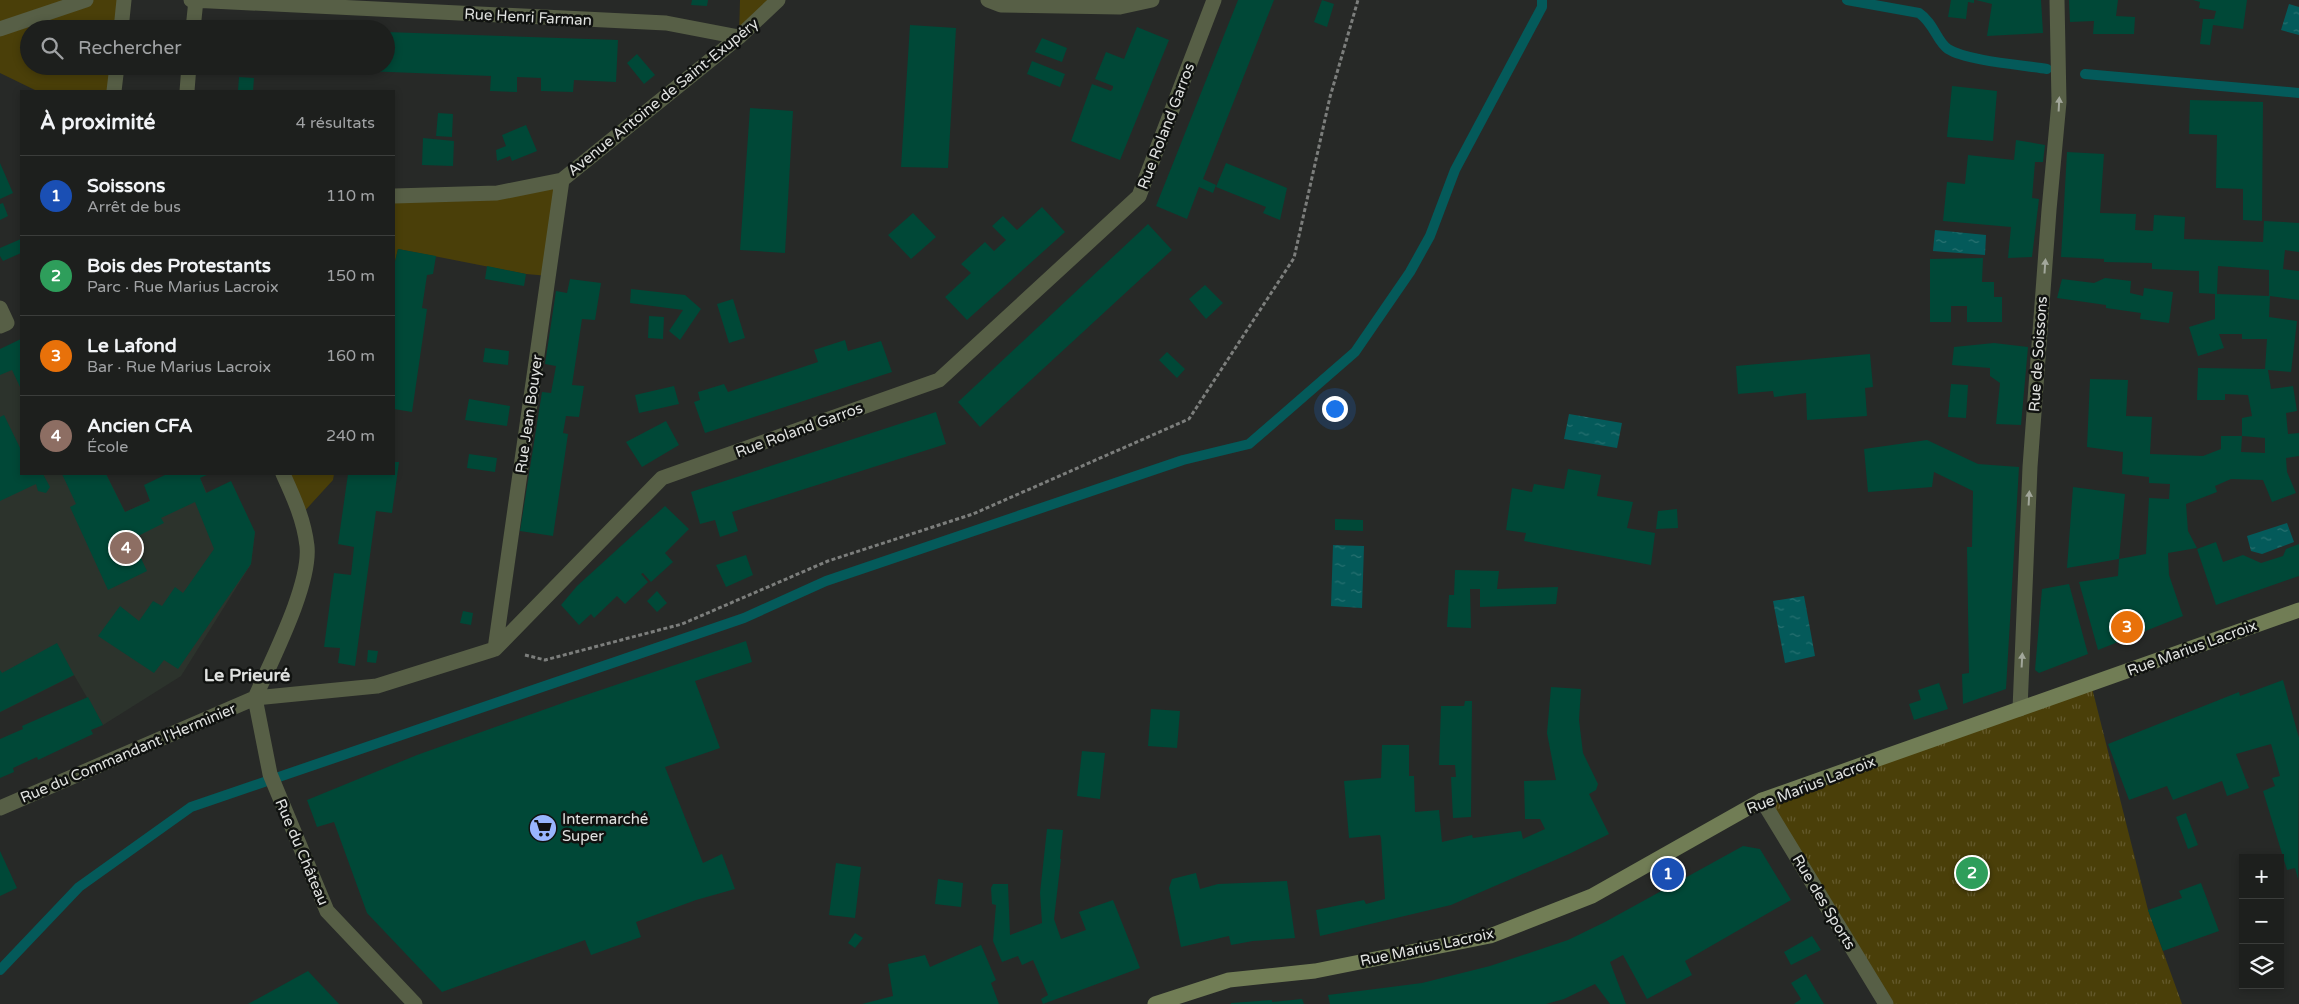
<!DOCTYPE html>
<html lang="fr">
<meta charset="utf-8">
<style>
:root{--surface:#1d1f1d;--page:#2a2c2a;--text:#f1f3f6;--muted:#a0a2a4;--line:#3b3d3b;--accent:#99b5fd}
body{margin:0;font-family:"Varela Round",sans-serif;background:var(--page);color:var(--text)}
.controls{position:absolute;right:15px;bottom:15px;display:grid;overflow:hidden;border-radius:0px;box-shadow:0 2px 8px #0003}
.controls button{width:45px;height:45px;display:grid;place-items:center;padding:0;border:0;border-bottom:1px solid var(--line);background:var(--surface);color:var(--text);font:25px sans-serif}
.you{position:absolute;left:1334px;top:408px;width:18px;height:18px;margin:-12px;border:4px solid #fff;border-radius:50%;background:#1a73e8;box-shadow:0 0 0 8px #1a73e833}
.badge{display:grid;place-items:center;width:32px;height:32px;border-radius:50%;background:var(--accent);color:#fff;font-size:16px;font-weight:700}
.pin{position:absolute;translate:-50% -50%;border:2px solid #fff;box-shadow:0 1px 5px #0006}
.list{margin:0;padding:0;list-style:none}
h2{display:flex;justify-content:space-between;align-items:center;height:65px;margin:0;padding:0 20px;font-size:21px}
h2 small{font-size:16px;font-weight:400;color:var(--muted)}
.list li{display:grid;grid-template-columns:32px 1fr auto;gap:15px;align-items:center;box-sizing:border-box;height:80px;padding:0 20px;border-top:1px solid var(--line)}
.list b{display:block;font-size:19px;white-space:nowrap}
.list p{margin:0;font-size:16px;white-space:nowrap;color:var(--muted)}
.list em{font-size:16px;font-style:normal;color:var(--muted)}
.icon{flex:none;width:28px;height:28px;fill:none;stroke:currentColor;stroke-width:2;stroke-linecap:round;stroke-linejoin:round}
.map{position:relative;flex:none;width:2299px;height:1004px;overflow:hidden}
.search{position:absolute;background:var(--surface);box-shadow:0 2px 8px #0003;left:20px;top:20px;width:375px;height:55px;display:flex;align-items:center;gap:12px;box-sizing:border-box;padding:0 18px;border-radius:28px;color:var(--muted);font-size:19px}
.panel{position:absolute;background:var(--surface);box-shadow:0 2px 8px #0003;left:20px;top:90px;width:375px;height:385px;border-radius:0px}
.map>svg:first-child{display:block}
.built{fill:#2c332c}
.green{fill:#4a3f09}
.park{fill:url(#park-tufts)}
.water{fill:url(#water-ripples)}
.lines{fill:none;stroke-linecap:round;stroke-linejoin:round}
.stream{stroke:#045a5a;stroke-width:10}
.building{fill:#004837;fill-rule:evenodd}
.path{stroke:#7c7e7c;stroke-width:3;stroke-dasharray:4 2.5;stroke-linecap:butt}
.lane{stroke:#575f46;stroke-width:15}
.street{stroke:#575f46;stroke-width:15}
.secondary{stroke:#717d55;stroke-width:15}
.oneway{fill:#a2a79b}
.labels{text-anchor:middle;stroke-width:5;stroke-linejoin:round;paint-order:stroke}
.street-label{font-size:15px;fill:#e0e2e0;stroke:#101210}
.poi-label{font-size:15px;fill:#e0e2e0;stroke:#101210;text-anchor:start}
.quarter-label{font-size:18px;font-weight:bold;fill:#e0e2e0;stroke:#101210}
</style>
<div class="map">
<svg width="2299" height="1004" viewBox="0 0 2299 1004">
<defs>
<pattern id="park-tufts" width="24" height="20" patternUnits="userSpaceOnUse" patternTransform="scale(1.25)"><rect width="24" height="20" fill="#4a3f09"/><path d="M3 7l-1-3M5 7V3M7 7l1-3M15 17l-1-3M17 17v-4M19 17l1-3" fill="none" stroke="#645a2d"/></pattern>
<pattern id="water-ripples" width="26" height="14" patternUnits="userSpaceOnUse" patternTransform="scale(1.25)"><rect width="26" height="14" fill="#045a5a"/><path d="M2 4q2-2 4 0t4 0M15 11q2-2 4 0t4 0" fill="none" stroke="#287171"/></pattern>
</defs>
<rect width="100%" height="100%" fill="#272927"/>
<path class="built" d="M21,346V474H106L125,512L200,478L207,493L255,532L251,564L181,676L103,725L74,675L0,712V354Z"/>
<path class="green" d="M0,0H124L121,29H29V66H117L114,91H37L0,73Z
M740,0H778L739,37Z
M562,180L549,276L526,274L398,249L394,266V196Z
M283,474H334L333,480L301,515Z"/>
<path class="park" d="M2091,684L2148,910L2182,1004H1886L1762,800Z"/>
<path class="water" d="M2289,4L2299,7V35L2281,30Z
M1935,230L1986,235L1985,255L1933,251Z
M1569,414L1622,423L1617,448L1564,439Z
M2287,523L2294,542L2262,554L2251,551L2247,536Z
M1333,545L1364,546L1362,608L1331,606Z
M1804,596L1815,656L1785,663L1773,601Z"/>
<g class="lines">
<path class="stream" d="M1847,0L1919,13C1934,23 1937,42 1948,49C1967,61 2023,65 2047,69
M2085,74L2299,93
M0,970L79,887L191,807L744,618L826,581L1183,460L1249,444L1355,352L1410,272L1430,236L1455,170L1542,7V0"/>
</g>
<path class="building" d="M692,0H708L707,6L691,5Z
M1238,0H1274L1203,179L1216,185L1213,193L1199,187L1187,219L1156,206Z
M1322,0L1334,4L1327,27L1314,22Z
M1951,0H1974V3L1968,2L1966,19L1948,17Z
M1976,0H2041L2043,33L1987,36L1992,4Z
M2069,0H2118L2116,16L2135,17L2134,34H2093L2094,21L2070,22Z
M2193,0H2247L2243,29L2213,25L2210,45L2200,44L2203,19H2214L2216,11L2199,8L2200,2Z
M215,24L296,27V29H215Z
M910,25L956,28L948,168L901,167Z
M1137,27L1169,40L1120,160L1071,141L1092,84L1111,91L1113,88V86L1095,79L1106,52L1124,59Z
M386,32L618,40L616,82L574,80L573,92L541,91V78L517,77V92L490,91L491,76L289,68L386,66Z
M1042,38L1067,48L1062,62L1035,52Z
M637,54L655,75L644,84L627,63Z
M1032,61L1065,74L1060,87L1027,74Z
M239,77L254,78L253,91H238Z
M1952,86L1997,91L1993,141L1947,137Z
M2190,100L2263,102L2262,221L2243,220V189L2216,188L2217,135L2189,134Z
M750,108L793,111L785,253L740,250Z
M438,113L453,114L452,137L436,136Z
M526,125L537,151L512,161L510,156L497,161L496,150L506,146L502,135Z
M423,138L454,141L453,166L422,165Z
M2016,140L2045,145L2043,162H2035L2032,198L2039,199L2032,257L2008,258L2011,227L1943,221L1947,182L1965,184L1968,155L2014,160Z
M2067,152L2104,154L2100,213L2136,214L2135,230L2153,231L2154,215L2185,217L2184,239L2263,242L2264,221L2299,223V252L2285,250L2283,269L2299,271V300L2270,296L2269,317L2297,321L2291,372L2268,370L2271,389L2293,386L2297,411L2286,413L2288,434L2299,433V456L2286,458L2287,472L2296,493L2272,502L2263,480L2231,479L2215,486L2217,492L2186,504L2188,531L2197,548L2168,553L2169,575L2183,616L2098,650L2079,582L2118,576L2119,559L2146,554L2149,498L2169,499L2170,484L2149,483V477L2122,474L2123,452L2087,447L2090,379L2128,380L2126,416L2152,417L2150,454L2203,456L2221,449V436H2242V418L2252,416L2248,395L2225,394V400H2197L2198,368L2265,369L2267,339H2242V334H2219L2224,348L2198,356L2189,327L2215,319V294L2199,293V271L2152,269V263L2104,262V259L2061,257ZM2218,266L2269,270V296L2217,294ZM2242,436L2265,438V453L2241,452Z
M0,163L13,193L0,199Z
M1226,163L1287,188L1280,220L1263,213L1266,207L1216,187Z
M3,203L8,216L0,220V204Z
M1042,207L1065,232L967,320L945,297L971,273L961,264L985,242L994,251L1006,240L992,226L1003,216L1017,230Z
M913,213L936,237L911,259L888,235Z
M1148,224L1172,250L980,427L958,402Z
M21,239V253L3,261L0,256V248Z
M398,249L436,256L433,274L427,275L422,308L427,309L412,412L394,409V266Z
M1983,258L1982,282H1994V297H2002V322H1967V306H1951V322H1930V259Z
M487,266L526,274L524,286L485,279Z
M2105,278L2131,281L2130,293L2143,296L2144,288L2173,292L2169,323L2140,319L2141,313L2106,308V305L2057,298L2062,279L2094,283Z
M570,279L601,283L595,320L582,319L572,385L584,386L579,417L566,416L563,433L568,434L553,536L520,531L542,392L551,393L556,366L545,364L556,291L567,293Z
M1205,285L1223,303L1206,319L1189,299Z
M631,289L685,295L701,309L680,340L669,331L683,310L630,303Z
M733,299L745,338L729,343L717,304Z
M649,316L664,317L663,339L648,338Z
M21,339V389L12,370L0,375V349Z
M845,340L848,351L881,341L892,372L705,433L694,402L700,400L698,392L724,384L728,392L818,362L814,350Z
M1994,343L2028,347L2021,425L1996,424L2000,383L1990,376V368L1952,365L1954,347Z
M485,348L509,351L508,365L483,362Z
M1167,352L1185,369L1177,378L1159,360Z
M1870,354L1873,387L1865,388L1867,416L1807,420L1806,393L1774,397L1773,391L1738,394L1736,366Z
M1951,384L1968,385L1966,418L1948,417Z
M674,386L679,404L639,413L635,395Z
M469,399L510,406L507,426L465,420Z
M936,412L946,444L732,512L738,531L720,537L715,520L700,524L691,492Z
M4,415L21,450V474H43L50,487L46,493L38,491L36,484L0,501V417Z
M666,421L679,445L642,467L626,442Z
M1927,440L1978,464L2019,467L2006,689L1963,704L1962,674L1969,673L1967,547H1972L1973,491L1934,472L1932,487L1868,492L1864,449Z
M469,454L497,458L495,472L467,468Z
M394,462H399L392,513L376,511L355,666L338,663L340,648L324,647L334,573L351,575L354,547L338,544L348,474H394Z
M1568,469L1601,475L1597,496L1633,502L1627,528L1655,533L1651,565L1524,541L1526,533L1506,530L1512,488L1532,492L1534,484L1564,489Z
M62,474H106L125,512L150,501L144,485L167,474H209L200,478L206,493L231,481L255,532L251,564L178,669L164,660L154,673L98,636L120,606L139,621L153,601L162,606L175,587L183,593L214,549L195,502L161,518L164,523L132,539L147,571L108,590L70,507L76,504Z
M2073,487L2125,494L2119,559L2067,568Z
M665,506L689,529L665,553L673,562L651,582L643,573L641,574L648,582L625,604L617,596L594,618L591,614L579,625L561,605L577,586Z
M1677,509L1678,528L1656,529L1658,511Z
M1335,519L1363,520V531L1335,530Z
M2216,542L2223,562L2243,555L2261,563L2283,556L2286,549L2299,544V576L2216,605L2197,549Z
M746,555L753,575L726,587L716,565Z
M1455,570L1499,571L1497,589L1558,587L1556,604L1480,607V589H1470L1471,628L1447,627L1449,595H1454Z
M2069,584L2088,654L2039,673L2035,670L2042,589Z
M657,591L667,603L657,612L647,601Z
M463,611L473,613L471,625L460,623Z
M746,641L752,662L695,681L720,748L665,767L703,863L722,854L735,889L696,900L636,922L641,937L591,955L585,940L442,992L367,913L334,822L317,827L307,800L417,755L571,700Z
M57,643L74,675L0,712V670L2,673Z
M368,650L378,651L376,663L367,662Z
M2283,680L2299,738L2298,879L2295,868L2287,870L2263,791L2275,786L2272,778L2280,776L2271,744L2236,754L2249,788L2227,796L2222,781L2173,800L2167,786L2129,800L2108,744L2239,692L2240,696Z
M1939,683L1948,709L1914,720L1909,704L1921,700L1918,690Z
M1551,687L1581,689L1579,720L1583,753L1598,784L1596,790L1589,794L1609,834L1569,854L1451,905L1320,936L1316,910L1364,900L1366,904L1385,899L1381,838L1380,835L1349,838L1344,781L1381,778L1382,745H1409V776H1414L1415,812L1439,810L1442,842L1472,835L1473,838L1521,831L1523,839L1545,829L1540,819H1525L1524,781L1556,780L1547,733Z
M88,697L103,725L91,730L93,734L91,735L38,760L37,757L13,768L14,772L0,778V739L23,729L22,726Z
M1465,701H1472L1471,817L1453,818L1451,777H1456L1455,765H1439L1441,706H1464Z
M1151,709L1180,711L1177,748L1148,746Z
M1082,751L1105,753L1100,799L1077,796Z
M2186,813L2198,845L2188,849L2176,817Z
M1047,829L1063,830L1060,859H1061L1054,919L1061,939L1086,930L1079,912L1113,900L1140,968L1043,1004L1041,999L1048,995L1033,960L1022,965L1018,956L1002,962L993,941L996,905L992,904L991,888L993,884H1008L1010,935L1042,923L1040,893Z
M1743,846L1760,849L1791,900L1685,961L1692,975L1647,999L1623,955L1610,962L1626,1004H1610L1595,984L1564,999L1546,1004H1330L1328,995L1422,983L1490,966L1568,940L1605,922Z
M0,851L17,888L0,896Z
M836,863L861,867L855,918L829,915Z
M1196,873L1200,889L1218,884L1287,881L1295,938L1253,941L1231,945L1229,936L1181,947L1169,888L1172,879Z
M938,879L963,883L961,907L935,904Z
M2201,883L2219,931L2163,951L2148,910L2182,898L2179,891Z
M855,933L863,938L855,948L848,943Z
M1812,936L1821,950L1791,965L1784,952Z
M981,945L996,980L991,983L999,1004H862L893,996L888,964L925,955L930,967Z
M308,971L339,1004H248Z
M1806,974L1824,1004H1794L1801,999L1791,983Z
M1302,999L1304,1004H1231V1003L1272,1000V1002Z"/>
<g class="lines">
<path class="path" d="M525,655L545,660L682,624L828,561L973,514L1189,419L1294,258L1330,97L1358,0"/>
<path class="lane" d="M121,29L124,0
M114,91L117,66"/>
<path class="street" d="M191,0L666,23L739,37
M988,0L1001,5L1120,7L1152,0
M0,29L86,0
M193,29L196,0
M187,91L189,66
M394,196L497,193L562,180L739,37L778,0
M0,308L7,323L0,326
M495,649L562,180
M255,698L270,774L327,911L415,1004
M255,698C271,661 311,585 307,546C304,520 294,498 283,474
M2020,709L2030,467L2049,210L2059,102L2057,0
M1762,800L1886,1004
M0,808L255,698L377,686L495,649L662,478L939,380L1139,196L1214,0"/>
<path class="secondary" d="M1155,1004L1229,980L1315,971L1490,936L1592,896L1762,800L2299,610"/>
</g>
<defs><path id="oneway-solid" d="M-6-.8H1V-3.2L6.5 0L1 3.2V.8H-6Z" transform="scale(1.25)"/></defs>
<g class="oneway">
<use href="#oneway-solid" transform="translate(2059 104) rotate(-87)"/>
<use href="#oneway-solid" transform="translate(2045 266) rotate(-86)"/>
<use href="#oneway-solid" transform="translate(2029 498) rotate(-87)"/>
<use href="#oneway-solid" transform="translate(2022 660) rotate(-87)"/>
</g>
<defs>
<symbol id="supermarket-disc" viewBox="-11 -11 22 22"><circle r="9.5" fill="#99b5fd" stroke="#101210"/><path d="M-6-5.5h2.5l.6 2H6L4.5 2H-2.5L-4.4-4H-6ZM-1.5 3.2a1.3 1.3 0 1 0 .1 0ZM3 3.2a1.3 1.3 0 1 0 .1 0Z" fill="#111"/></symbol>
</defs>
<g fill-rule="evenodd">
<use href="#supermarket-disc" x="527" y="812" width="32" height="32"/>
</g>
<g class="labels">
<g class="street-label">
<text transform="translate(528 17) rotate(3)" y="5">Rue Henri Farman</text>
<text transform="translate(663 97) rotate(-39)" y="5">Avenue Antoine de Saint-Exupéry</text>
<text transform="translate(1166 126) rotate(-69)" y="5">Rue Roland Garros</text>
<text transform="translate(2038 354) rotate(-86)" y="5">Rue de Soissons</text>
<text transform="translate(529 414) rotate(-82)" y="5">Rue Jean Bouyer</text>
<text transform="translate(799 430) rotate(-20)" y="5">Rue Roland Garros</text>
<text transform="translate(2192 648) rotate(-20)" y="5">Rue Marius Lacroix</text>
<text transform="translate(128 753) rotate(-23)" y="5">Rue du Commandant l'Herminier</text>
<text transform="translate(1811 785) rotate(-21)" y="5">Rue Marius Lacroix</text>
<text transform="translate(302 852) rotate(67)" y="5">Rue du Château</text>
<text transform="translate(1824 902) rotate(59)" y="5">Rue des Sports</text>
<text transform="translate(1427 947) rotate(-12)" y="5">Rue Marius Lacroix</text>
</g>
<g class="poi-label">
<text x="562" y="824">Intermarché<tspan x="562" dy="17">Super</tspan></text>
</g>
<g class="quarter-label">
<text x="247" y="681">Le Prieuré</text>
</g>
</g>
</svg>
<div class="controls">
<button>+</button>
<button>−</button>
<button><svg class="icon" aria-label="layers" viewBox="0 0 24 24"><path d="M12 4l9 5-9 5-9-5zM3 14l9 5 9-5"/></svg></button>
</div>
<div class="you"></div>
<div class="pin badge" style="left:1668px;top:874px;background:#1a4fb4">1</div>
<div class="pin badge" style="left:1972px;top:873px;background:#2e9e5b">2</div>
<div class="pin badge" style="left:2127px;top:627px;background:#e8710a">3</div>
<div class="pin badge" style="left:126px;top:548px;background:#8d6e63">4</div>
<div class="search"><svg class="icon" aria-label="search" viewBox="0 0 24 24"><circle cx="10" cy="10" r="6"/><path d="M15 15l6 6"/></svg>Rechercher</div>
<section class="panel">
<h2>À proximité<small>4 résultats</small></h2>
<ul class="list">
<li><span class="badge" style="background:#1a4fb4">1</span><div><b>Soissons</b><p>Arrêt de bus</p></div><em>110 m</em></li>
<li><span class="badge" style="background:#2e9e5b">2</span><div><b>Bois des Protestants</b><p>Parc · Rue Marius Lacroix</p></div><em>150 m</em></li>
<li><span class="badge" style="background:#e8710a">3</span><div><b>Le Lafond</b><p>Bar · Rue Marius Lacroix</p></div><em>160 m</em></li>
<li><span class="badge" style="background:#8d6e63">4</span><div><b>Ancien CFA</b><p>École</p></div><em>240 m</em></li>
</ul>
</section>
</div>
